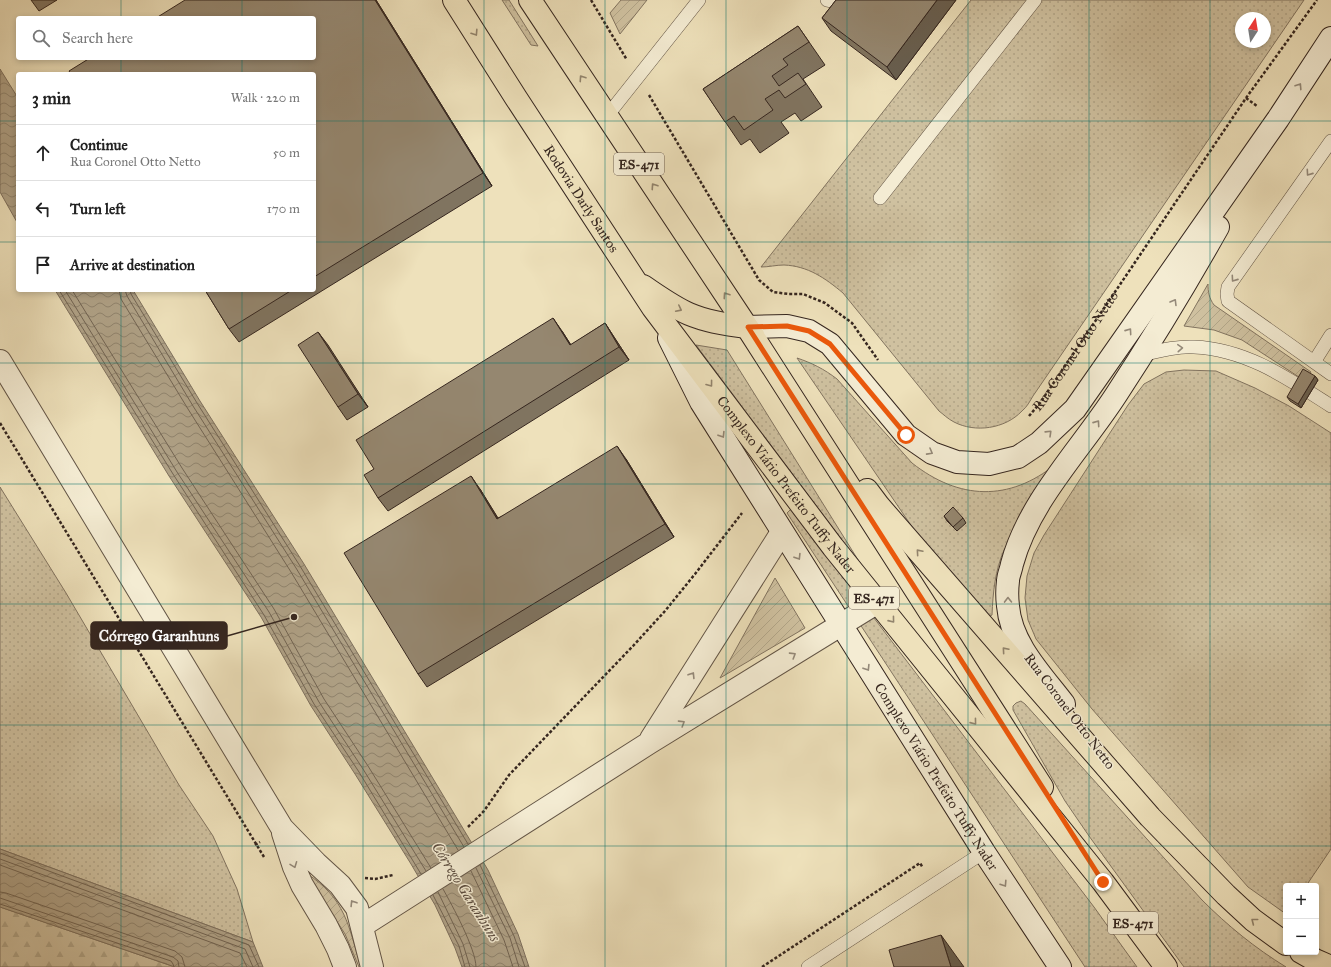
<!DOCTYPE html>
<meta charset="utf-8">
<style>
:root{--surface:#fff;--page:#f6f6f6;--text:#222;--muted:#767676;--line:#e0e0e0}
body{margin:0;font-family:"IM FELL Great Primer",serif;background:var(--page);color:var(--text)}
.controls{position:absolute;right:12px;bottom:12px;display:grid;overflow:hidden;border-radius:4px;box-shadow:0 2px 6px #0003}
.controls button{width:36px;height:36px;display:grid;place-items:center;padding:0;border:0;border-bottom:1px solid var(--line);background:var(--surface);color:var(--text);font:20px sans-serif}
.compass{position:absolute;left:1235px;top:12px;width:36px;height:36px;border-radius:50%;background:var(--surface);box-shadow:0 2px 6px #0003;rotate:12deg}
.stop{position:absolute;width:12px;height:12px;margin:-9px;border:3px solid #ea580c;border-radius:50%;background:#fff}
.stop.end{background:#ea580c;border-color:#fff;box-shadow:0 1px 4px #0008}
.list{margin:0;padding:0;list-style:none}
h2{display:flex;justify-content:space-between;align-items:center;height:52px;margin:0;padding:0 16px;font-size:17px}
h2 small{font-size:13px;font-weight:400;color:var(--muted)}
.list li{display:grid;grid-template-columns:26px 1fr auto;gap:12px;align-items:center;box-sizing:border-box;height:56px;padding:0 16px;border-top:1px solid var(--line)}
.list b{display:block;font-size:15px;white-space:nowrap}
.list p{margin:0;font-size:13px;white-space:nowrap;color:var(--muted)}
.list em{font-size:13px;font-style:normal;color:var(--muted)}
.icon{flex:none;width:22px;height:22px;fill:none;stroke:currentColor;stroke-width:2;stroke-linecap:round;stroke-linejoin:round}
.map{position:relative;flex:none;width:1331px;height:967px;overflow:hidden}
.search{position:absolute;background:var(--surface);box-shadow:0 2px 6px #0003;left:16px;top:16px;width:300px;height:44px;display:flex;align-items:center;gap:10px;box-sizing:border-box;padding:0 14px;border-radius:4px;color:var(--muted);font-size:15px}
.panel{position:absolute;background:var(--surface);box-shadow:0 2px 6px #0003;left:16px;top:72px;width:300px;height:220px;border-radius:4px}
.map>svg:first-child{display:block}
.grass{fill:url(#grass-dots);stroke:#827460;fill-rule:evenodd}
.forest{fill:url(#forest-firs);stroke:#827460}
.garden{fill:url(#garden-furrows);stroke:#827460}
.water{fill:url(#water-waves);stroke:#7e705d}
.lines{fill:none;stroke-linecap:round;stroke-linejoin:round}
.shore{stroke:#726452;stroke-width:1}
.lane-casing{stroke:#635546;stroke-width:14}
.street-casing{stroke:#635546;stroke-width:24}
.secondary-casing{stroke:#35261f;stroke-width:24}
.primary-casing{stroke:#35261f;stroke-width:24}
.path{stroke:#35261f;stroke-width:2.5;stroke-dasharray:3 2;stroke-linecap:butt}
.lane{stroke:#f4ecd3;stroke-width:13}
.street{stroke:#f4ecd3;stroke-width:22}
.secondary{stroke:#f4ecd3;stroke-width:22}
.primary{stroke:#eee1bb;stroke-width:22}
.wall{fill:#807460;stroke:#35261f}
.shaded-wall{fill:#685e4e;stroke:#35261f}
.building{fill:#958770;stroke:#35261f}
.oneway{stroke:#92846d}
.oneway2{stroke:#948979}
.route{stroke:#ea580c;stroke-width:5}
.grid{fill:none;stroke:#0f766e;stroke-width:1;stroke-opacity:0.55}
.labels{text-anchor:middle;stroke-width:3;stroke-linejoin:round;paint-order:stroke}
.shield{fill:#f4ecd3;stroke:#6e6155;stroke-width:1}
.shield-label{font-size:13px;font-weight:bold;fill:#35261f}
.street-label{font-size:14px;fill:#35261f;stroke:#f4ecd3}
.water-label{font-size:15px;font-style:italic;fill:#5a4b3e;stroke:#f4ecd3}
.leader{fill:none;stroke:#35261f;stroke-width:1.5}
.callout-dot{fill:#35261f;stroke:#f4ecd3;stroke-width:1.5}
.callout{fill:#35261f;stroke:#35261f;stroke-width:1.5}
.callout-label{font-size:15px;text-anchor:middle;font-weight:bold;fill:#fff}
</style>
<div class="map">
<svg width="1331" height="967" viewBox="0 0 1331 967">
<defs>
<pattern id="grass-dots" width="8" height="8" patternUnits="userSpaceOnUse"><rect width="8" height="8" fill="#cfc1a0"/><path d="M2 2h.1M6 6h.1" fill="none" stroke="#b2a689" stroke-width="1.8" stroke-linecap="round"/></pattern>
<pattern id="forest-firs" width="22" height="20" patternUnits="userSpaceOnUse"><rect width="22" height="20" fill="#cfc1a0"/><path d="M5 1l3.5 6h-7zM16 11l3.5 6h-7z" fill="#b2a689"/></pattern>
<pattern id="garden-furrows" width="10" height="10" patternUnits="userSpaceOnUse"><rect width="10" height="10" fill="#cfc1a0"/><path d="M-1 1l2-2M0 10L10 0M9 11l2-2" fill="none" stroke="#b2a689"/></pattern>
<pattern id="water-waves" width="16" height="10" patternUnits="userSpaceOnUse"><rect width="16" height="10" fill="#afa186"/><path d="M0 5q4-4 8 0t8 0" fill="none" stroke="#8f836d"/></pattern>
</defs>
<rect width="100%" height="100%" fill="#eee1bb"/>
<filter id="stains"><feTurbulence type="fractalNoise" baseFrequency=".005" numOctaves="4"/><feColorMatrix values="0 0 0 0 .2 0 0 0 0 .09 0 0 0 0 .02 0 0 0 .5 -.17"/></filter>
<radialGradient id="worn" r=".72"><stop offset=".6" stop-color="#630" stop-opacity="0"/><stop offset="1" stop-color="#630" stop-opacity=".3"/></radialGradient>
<path class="grass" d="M502,0H509L538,46L531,45Z
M971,0H1304L1033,396C1030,401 1027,407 1022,411C1005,429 975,433 954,422C948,419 943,414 939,411L843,293C825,278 808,266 784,265C776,265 769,267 761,267ZM1241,18H1265V42H1241Z
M696,345L727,350L865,571Z
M797,358C812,363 824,369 837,379L912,463C959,500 1009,502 1056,464L1004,550C995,571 993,592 992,615L988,617L919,537Z
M1184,370L1216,371L1255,388L1289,406L1331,433V849L1306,886H1286V914L1248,887L1092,709L1036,639L1028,620L1025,598L1027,576L1034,553L1044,535L1128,405L1144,384L1166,372Z
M0,487L66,593L179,785L213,836L237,889L253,942L0,849Z
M791,509L1094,907L1137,967H1085L787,513Z
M1021,701L1025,704L1202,900C1228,926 1255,948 1286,967H1184L1089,836L1065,801L1013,710V706L1016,703Z"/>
<path class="forest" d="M0,907L175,967H0Z"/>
<path class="garden" d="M621,0H647L620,34L610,13Z
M1208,284C1208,292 1209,298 1214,305L1311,372L1305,381L1242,340L1214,330L1184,326Z
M775,578L805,628L720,678Z
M306,873C346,899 348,925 361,967H359L345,934Z"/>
<path class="water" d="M0,69L18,98V224L0,192Z
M55,290H133L200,401L304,564L488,870L518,934L529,967H462L455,948L435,905L411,864L355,774L311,706L261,617L169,476Z
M0,849L253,942L263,967H175L0,907Z"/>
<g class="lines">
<path class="shore" d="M59,290L173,474L264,615L314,704L359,772L421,874
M65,290L177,472L269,612L319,702L363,769L426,871
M72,290L182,468L274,609L324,699L368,766L431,868
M119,290L121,299L188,409L291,572L458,850
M125,290L127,296L193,406L296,568L464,847
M130,290L131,294L197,403L300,566L468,844
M0,853L249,945L259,967
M0,859L245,949L253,967
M0,865L240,953L247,967
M480,865L514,936L525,967
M476,868L510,938L519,967
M471,871L504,940L513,967
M443,889C452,905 476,949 476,967
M0,892L6,893L175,951L182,957L185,967
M438,892L463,944L470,967
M433,895L459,946L465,967
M0,898L173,957L178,961L179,967
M0,904L171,961L173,964L174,967"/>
<defs>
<path id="lane" d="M827,0L838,2L842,0
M607,116L699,0
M1331,141L1228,287L1227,294L1228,301L1331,374
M880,198L1035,0
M1142,355C1159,351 1176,346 1194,347C1246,349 1289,379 1331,406
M1314,362L1331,335
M808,967L984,852"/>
<path id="street" d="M0,361L282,828L316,863L340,885L357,908L372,967
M651,739L782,532
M283,833L294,867L302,885L326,925L338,949L345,967
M362,926L649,743L878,602"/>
<g id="secondary">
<path d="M747,327L787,326L809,331L830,344L906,435L932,453L957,462L989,464L1018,457L1039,443L1075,409L1278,119L1331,38"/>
<path id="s2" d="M669,338L701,402L984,852L1060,967"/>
<path d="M1064,704C1042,675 1011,644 1008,606C1007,598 1007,589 1008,581C1008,576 1011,570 1012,564C1029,501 1081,449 1116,395C1152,340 1186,284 1218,227"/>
</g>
<g id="primary">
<path id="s3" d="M454,0L516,98L653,308L833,547L1103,882L1166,967"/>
<path d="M530,0L747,327L1042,787"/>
<path d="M643,286C658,296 673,307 689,314C708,322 728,325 747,327L753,335"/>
<path d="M867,490L879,506L1150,817L1226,895L1253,920L1286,944"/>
<path d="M1301,952L1315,960L1331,967"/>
</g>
</defs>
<use href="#lane" class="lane-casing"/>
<use href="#street" class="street-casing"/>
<use href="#secondary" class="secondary-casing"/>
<use href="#primary" class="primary-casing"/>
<g class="path">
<path d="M591,0L627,60"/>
<path d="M649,95L759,280L773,292L789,294H803L825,303L852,323L878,360"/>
<path d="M1246,98L1257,106"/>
<path id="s1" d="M1029,416L1040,403L1246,98L1317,0"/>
<path d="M0,423L264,857"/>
<path d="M468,827L484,811L509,775L633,646L665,611L695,574L742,513"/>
<path d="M255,845L260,842"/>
<path d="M365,878L375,879L393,875"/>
<path d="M762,967L920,863L923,868"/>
</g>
<use href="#lane" class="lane"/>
<use href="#street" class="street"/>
<use href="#secondary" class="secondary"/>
<use href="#primary" class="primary"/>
</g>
<path class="wall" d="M31,0H57L39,11Z
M185,0H376L492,186L239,342L229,329L205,290H314V74Z
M836,0H956L896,80L831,31L822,18Z
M798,26L825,65L803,79L822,107L801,121L795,113L781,122L789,133L760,153L750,139L741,145L703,89Z
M605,323L614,337L629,360L388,511L378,498L562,331L571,345Z
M318,332L368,407L347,420L338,407Z
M1315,376L1318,380L1301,408L1290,401L1287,397Z
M626,459L674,537L427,687L418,674L480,489L498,518Z
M944,516L963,518L966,523L957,531L947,521Z"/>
<path class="shaded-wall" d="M375,0H376L492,186L483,173Z
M937,0H956L896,80L887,67Z
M553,318L562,331L579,358L570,345Z
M605,323L614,337L629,360L619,347Z
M318,332L328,345L368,407L358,394Z
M1315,376L1318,380L1301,408L1298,404Z
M617,446L626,459L674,537L665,524Z
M471,476L480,489L506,532L497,519Z
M941,935L964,967H951Z"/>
<path class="building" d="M185,0H375L483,173L314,277V74H71L69,71L90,58H314V18H156Z
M836,0H937L887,67L822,18Z
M798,26L809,42L783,59L788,65L772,76L779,86L798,73L806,84L785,98L779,90L765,99L773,110L744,130L734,116L725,122L703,89Z
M205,290H292L229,329Z
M553,318L570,345L605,323L619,347L378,498L364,475L374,469L356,440Z
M318,332L358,394L338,407L298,345Z
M1303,369L1315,376L1298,404L1287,397Z
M617,446L665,524L418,674L344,553L471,476L497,519Z
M953,507L963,518L953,527L944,516Z
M941,935L951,967H894L889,950Z"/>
<defs><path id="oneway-chevron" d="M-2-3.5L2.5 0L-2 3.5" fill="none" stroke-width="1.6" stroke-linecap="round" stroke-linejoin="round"/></defs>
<g class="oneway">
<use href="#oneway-chevron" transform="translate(475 33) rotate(57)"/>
<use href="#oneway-chevron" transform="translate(582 78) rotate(-124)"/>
<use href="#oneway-chevron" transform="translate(654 186) rotate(-124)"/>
<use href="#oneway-chevron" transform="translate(726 295) rotate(-124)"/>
<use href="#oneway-chevron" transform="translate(679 309) rotate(27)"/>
<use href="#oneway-chevron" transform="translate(710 384) rotate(53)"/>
<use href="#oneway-chevron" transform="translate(919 552) rotate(-131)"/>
<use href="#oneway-chevron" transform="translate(892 620) rotate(51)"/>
<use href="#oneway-chevron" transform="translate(1005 650) rotate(-131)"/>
<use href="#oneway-chevron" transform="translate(974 722) rotate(51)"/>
<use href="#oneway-chevron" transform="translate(1254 921) rotate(-142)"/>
</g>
<g class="oneway2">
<use href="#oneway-chevron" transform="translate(1299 86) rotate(-57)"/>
<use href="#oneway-chevron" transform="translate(1309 173) rotate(125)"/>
<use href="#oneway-chevron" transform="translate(1234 279) rotate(125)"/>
<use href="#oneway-chevron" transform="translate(1174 302) rotate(-59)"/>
<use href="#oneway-chevron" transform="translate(1129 331) rotate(-55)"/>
<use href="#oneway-chevron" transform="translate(1180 348) rotate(-4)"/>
<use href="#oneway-chevron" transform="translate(1097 423) rotate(-55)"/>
<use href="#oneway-chevron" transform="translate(1049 433) rotate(-44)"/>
<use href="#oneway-chevron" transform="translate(722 435) rotate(58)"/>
<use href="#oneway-chevron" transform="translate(930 452) rotate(29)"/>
<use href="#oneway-chevron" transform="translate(798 557) rotate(58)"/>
<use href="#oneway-chevron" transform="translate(1008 600) rotate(-91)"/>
<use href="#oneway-chevron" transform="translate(793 655) rotate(-32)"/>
<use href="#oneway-chevron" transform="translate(867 668) rotate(58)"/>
<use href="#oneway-chevron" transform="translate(692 675) rotate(-58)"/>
<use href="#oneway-chevron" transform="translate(682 723) rotate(-32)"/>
<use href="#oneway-chevron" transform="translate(294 865) rotate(69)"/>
<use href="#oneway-chevron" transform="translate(1004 884) rotate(57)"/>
<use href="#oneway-chevron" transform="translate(353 903) rotate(-122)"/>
</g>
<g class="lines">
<path class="route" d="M906,435L830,344L809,331L787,326L748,327L1103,882"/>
</g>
<path class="grid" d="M121,0V18M242,0V18M363,0V967M484,0V967M605,0V967M726,0V967M847,0V967M968,0V967M1089,0V967M1210,0V967M121,58V74M242,58V74M0,121H18M314,121H1331M0,242H18M314,242H1331M121,290V967M242,290V967M0,363H1331M0,484H1331M0,604H1331M0,725H1331M0,846H1331"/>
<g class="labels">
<g class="shield">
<rect x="614" y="153" width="50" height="22" rx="3"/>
<rect x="849" y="587" width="50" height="22" rx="3"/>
<rect x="1108" y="912" width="50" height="22" rx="3"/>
</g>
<g class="shield-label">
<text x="639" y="169">ES-471</text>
<text x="874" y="603">ES-471</text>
<text x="1133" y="928">ES-471</text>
</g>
<g class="street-label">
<text dy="5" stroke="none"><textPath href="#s3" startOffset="236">Rodovia Darly Santos</textPath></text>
<text dy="5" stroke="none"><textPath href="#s1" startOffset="80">Rua Coronel Otto Netto</textPath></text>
<text dy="5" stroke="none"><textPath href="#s3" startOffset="588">Complexo Viário Prefeito Tuffy Nader</textPath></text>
<text transform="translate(1070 711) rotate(53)" y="5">Rua Coronel Otto Netto</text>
<text dy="5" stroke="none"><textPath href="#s2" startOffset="514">Complexo Viário Prefeito Tuffy Nader</textPath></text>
</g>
<g class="water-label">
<text transform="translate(466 892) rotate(58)" y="5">Córrego Garanhuns</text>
</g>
</g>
<path class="leader" d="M294 617L227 636"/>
<circle class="callout-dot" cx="294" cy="617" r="4"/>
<rect class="callout" x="91" y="622" width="136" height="27" rx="4"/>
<g class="callout-label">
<text x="159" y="641">Córrego Garanhuns</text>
</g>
<rect width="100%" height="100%" filter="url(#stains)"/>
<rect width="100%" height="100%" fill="url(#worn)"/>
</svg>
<div class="controls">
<button>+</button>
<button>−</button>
</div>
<svg class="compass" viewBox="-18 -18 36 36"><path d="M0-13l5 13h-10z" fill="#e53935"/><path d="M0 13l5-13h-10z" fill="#767676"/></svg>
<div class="stop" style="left:906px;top:435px"></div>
<div class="stop end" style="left:1103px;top:882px"></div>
<div class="search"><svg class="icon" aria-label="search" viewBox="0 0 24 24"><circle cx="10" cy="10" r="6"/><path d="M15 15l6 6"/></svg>Search here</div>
<section class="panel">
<h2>3 min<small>Walk · 220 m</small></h2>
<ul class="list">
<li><svg class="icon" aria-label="ahead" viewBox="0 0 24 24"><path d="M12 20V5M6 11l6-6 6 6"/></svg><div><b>Continue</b><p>Rua Coronel Otto Netto</p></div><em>50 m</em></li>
<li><svg class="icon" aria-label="left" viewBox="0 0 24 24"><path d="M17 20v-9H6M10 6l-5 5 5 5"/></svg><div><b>Turn left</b></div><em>170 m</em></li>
<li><svg class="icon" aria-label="arrive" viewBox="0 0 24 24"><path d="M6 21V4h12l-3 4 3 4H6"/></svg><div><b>Arrive at destination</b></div></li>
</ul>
</section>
</div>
